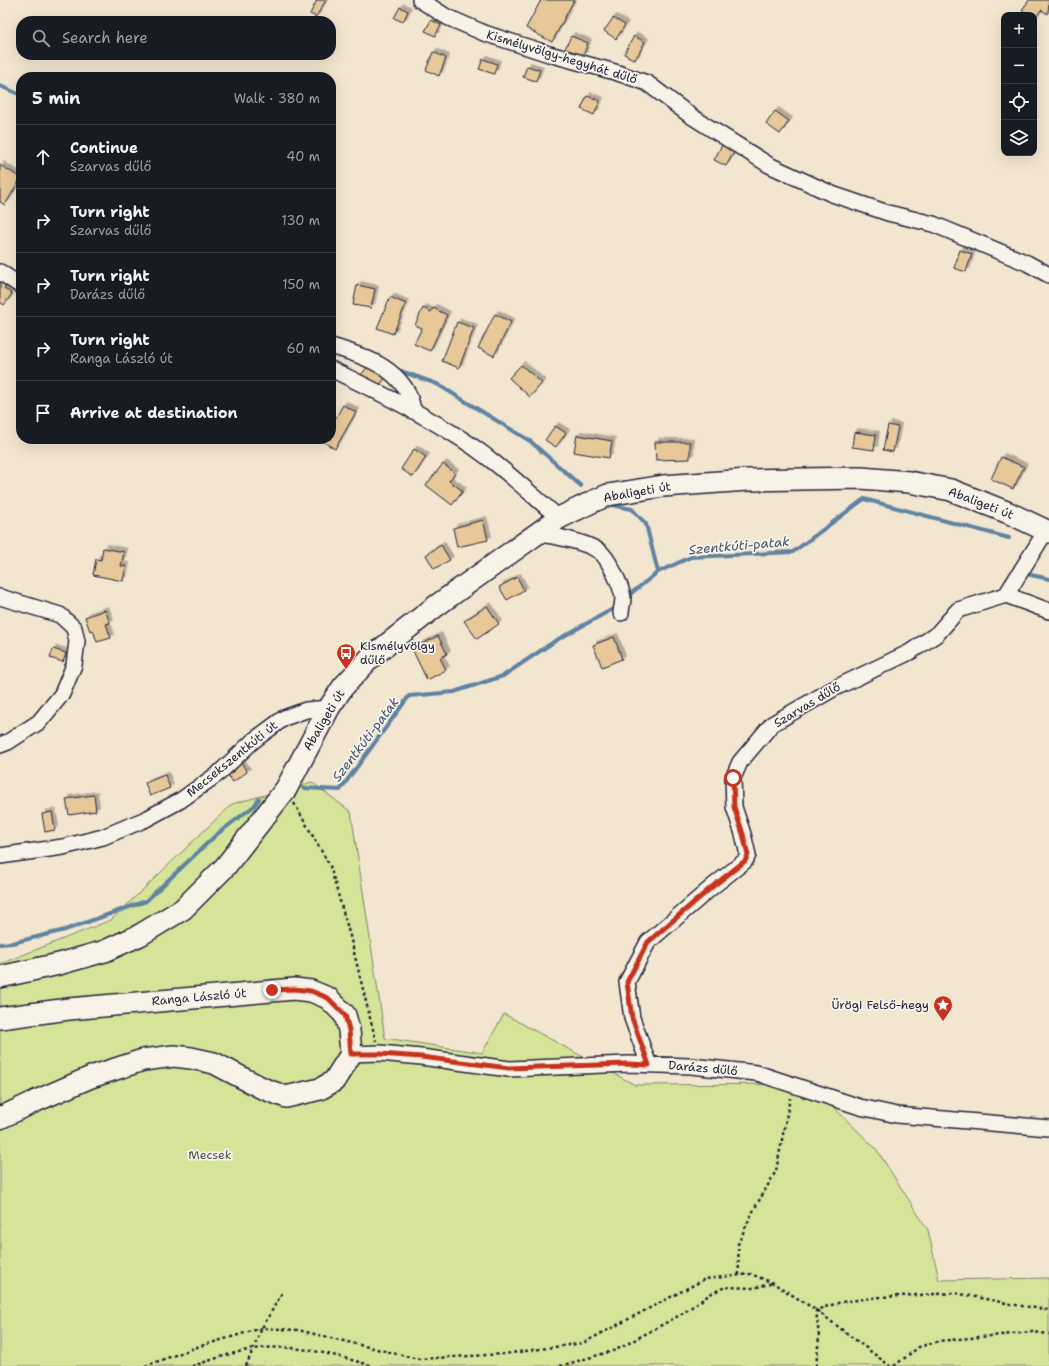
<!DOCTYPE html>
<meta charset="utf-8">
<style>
:root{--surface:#171b24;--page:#242831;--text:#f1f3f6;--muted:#9ea1a6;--line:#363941}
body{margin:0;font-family:"Shantell Sans",sans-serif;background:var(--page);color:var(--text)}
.controls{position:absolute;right:12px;top:12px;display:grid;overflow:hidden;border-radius:8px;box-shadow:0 4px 16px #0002}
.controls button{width:36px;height:36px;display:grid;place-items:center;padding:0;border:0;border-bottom:1px solid var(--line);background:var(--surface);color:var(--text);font:20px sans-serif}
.stop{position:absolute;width:12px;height:12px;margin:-9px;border:3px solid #c8321e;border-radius:50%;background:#fff}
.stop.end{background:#c8321e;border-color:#fff;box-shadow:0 1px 4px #0008}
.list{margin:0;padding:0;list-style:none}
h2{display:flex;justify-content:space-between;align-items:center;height:52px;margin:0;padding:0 16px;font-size:17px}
h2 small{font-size:13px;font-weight:400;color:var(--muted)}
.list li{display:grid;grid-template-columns:26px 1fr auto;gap:12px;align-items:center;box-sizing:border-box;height:64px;padding:0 16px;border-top:1px solid var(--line)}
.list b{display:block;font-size:15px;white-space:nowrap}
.list p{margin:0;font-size:13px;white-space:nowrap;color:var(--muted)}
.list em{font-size:13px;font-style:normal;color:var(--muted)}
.icon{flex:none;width:22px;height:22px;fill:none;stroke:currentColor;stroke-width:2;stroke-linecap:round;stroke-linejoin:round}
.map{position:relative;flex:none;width:1049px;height:1366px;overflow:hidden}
.search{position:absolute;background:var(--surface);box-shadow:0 4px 16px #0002;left:16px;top:16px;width:320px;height:44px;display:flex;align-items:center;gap:10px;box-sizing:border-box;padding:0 14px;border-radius:16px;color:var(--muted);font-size:15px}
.panel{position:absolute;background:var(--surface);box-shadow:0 4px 16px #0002;left:16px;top:72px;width:320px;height:372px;border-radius:16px}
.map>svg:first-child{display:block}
.green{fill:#d5e498;stroke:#7c836a}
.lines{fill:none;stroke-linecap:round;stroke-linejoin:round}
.stream{stroke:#5e83a2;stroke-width:4}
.building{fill:#e6c899;stroke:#22223b;filter:url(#shadow)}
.minor-casing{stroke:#22223b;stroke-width:18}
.secondary-casing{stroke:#22223b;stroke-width:24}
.path{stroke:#22223b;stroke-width:2.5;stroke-dasharray:3 3;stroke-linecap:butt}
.minor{stroke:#f7f3e8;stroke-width:15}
.secondary{stroke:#f7f3e8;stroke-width:21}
.route{stroke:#c8321e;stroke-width:5}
.labels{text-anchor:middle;stroke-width:3.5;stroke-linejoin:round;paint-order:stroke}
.street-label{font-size:12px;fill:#22223b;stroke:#f7f3e8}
.poi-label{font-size:12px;fill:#22223b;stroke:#f7f3e8;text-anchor:start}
.park-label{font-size:12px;fill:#4f5252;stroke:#f7f3e8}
.water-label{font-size:13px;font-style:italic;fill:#40526e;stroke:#f7f3e8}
</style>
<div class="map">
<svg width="1049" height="1366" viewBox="0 0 1049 1366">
<defs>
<filter id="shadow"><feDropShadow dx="3.5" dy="-3.5" stdDeviation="0" flood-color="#0004"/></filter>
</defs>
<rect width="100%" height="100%" fill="#f2e6d0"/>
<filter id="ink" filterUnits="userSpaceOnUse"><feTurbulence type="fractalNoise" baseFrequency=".025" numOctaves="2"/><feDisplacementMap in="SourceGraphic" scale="8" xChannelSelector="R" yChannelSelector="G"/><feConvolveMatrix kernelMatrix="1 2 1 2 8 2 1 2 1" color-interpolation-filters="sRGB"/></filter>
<g filter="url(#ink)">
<path class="green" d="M312,782L351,812L385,1038L482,1053L504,1014L635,1085L793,1084L814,1088L877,1150L928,1230L939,1280L1049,1278V1366H0V964L111,920L232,804Z"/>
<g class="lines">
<path class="stream" d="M0,86L21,95
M395,369L437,384L530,441L581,486
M611,505L632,509L646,524L658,572
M1027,574L1049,579
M629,595L658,572L691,557L793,552L864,499L1009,538
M303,788L340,790L409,696L454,692L503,676L555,641L611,610
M0,944L12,943L65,930L146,901L216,835L254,806L259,799"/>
</g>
<path class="building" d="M317,0H326L316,17L310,14Z
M541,0H574L552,42L526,28Z
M1029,0H1049L1048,14L1041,10L1035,19L1034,15H1030L1022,10Z
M400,7L408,11L403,22L394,18Z
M613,18L625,25L616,39L604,31Z
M431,20L441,25L435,36L425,31Z
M571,36L588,43L583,56L565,49Z
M634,36L645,42L635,60L624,54Z
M433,52L446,58L439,76L426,70Z
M483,59L497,64L494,74L479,69Z
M527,66L540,70L536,81L523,77Z
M587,96L600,101L594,115L581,109Z
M775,111L789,121L780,134L766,124Z
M723,143L735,150L726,166L714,160Z
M0,165L21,178L5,205L0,202Z
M960,250L972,254L966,272L954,268Z
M0,276L9,282L4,288L12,294L4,305L0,302Z
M357,285L375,289L371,308L353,305Z
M390,297L406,304L393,334L377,328Z
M423,308L431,312L433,308L447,315L430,351L414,344L422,328L415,325Z
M495,314L511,322L494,356L478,348Z
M457,322L474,328L459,368L442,361Z
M369,365L386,377L378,387L361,375Z
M521,365L542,383L530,397L509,378Z
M343,405L356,412L335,449L322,441L323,439H331V426Z
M888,425L898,427L893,452L883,450Z
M555,426L566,433L556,447L545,440Z
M854,432L876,435L874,450L852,447Z
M577,435L612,441L609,458L574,452Z
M655,442H690V459L656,460Z
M414,449L426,457L413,477L401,469Z
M1001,457L1024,467L1013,489L991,479Z
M443,464L455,473L449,481L463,491L452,505L426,485Z
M483,520L488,540L457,547L453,528Z
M441,545L450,560L434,569L426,555Z
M103,548L124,552L121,566H126L123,581L93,575L96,559L101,560Z
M517,577L524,590L507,600L499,587Z
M487,606L499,624L477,639L464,621Z
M105,610L110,623L106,624L111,638L97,642L93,630L90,631L85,617Z
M438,636L447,654L440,658L446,670L427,680L412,649Z
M614,637L622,659L602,667L593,645Z
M53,649L66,653L63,662L50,658Z
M240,761L247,772L233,782L225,771Z
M165,775L170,788L150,796L145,783Z
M94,795L96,811L69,815L66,799Z
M52,812L55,830L45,832L42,814Z"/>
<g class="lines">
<defs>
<path id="minor" d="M420,0L447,17L484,33L549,54L615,72L647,83L691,116L769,165L832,194L888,213L933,224L1027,263L1049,275
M0,272L21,286
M331,346C365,356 408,370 413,411
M331,369C372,389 413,409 452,433C491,456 525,489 559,518
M537,534C552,535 586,542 599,551C608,557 622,587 623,598C623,603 621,609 621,613
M1006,595L1049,611
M0,597L60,615L74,628L77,641L74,665L62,694L39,722L8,742L0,745
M0,856L63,847L103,837L146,819L181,800L219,773L253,741L284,718L306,710L329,708
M351,1054L380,1053L421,1057L509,1069L628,1064L691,1066L757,1073L860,1107L897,1115L1049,1128
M649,1065L632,1018L627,982L648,942L712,887L745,861L748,855L743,834L734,807L733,778L740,762L772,724L833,689L910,652L937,634L958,610L1006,595L1046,531"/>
<path id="secondary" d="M0,977L59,964L105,951L140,935L183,909L225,867L286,789L329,708L343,687L370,658L436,606L559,518L594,501L608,495L663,486L748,480L861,478L909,482L951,490L1009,513L1049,532
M0,1018L69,1009L294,989L311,991L328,998L345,1015L349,1030L351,1054L334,1081L320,1089L286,1097L262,1088L214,1063L191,1058L174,1056L143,1060L91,1077L36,1101L0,1118"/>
</defs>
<use href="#minor" class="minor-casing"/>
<use href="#secondary" class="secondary-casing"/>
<path class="path" d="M294,803L330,866L350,936L369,1014L376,1041
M739,1275L738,1244L752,1213L776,1171L790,1098
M145,1366L197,1347L262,1328L298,1330L418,1359L504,1354L583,1343L705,1279L751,1274L773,1283L816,1310L890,1366
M192,1366C212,1360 233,1352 254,1349C295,1343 334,1355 373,1366
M246,1366L262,1328L282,1293
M560,1366L616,1350L680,1315L712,1293L725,1287L754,1288L773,1283
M816,1366L819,1337L816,1310L841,1302L881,1297L955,1293L1016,1305L1049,1310
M894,1366L919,1347L939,1341L1032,1332L1049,1334"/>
<use href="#minor" class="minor"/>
<use href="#secondary" class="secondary"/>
</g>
</g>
<g class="lines" filter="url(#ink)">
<path class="route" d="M272,990L294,989L311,991L328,998L345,1015L349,1030L351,1054H380L421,1057L509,1068L628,1064L649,1065L632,1018L627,982L648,942L712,887L745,861L748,855L743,834L734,807L733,778"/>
</g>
<defs>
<symbol id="bus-pin" viewBox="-11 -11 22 30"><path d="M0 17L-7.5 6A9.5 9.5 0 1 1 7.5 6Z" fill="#c8321e" stroke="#f7f3e8"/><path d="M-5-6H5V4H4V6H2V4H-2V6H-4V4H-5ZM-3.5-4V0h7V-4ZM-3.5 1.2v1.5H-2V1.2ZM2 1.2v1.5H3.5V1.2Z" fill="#fff"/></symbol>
<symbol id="sight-pin" viewBox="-11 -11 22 30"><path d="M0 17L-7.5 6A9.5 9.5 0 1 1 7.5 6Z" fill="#c8321e" stroke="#f7f3e8"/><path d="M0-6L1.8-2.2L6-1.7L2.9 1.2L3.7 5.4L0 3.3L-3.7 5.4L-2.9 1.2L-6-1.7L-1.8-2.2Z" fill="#fff"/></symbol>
</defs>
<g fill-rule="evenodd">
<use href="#bus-pin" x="335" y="642" width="22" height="30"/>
<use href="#sight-pin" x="932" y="994" width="22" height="30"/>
</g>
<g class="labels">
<g class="street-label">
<text transform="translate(562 57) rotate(17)" y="4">Kismélyvölgy-hegyhát dűlő</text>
<text transform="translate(637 492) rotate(-10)" y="4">Abaligeti út</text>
<text transform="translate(981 503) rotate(21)" y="4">Abaligeti út</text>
<text transform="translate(807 705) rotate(-31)" y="4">Szarvas dűlő</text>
<text transform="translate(324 720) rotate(-59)" y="4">Abaligeti út</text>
<text transform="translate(232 759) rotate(-39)" y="4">Mecsekszentkúti út</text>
<text transform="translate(199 997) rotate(-5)" y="4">Ranga László út</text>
<text transform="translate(703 1068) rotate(5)" y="4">Darázs dűlő</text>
</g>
<g class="poi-label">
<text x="360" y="650">Kismélyvölgy<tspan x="360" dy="14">dűlő</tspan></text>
<text x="929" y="1009" text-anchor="end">Ürögi Felső-hegy</text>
</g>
<g class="park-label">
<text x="210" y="1159">Mecsek</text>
</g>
<g class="water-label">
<text transform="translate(739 545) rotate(-5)" y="5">Szentkúti-patak</text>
<text transform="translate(365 739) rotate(-53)" y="5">Szentkúti-patak</text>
</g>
</g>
</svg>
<div class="controls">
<button>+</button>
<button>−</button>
<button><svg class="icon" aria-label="locate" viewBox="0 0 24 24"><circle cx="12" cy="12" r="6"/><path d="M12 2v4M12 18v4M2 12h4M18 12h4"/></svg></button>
<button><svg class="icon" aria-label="layers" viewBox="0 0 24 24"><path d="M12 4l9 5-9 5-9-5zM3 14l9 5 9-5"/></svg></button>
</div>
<div class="stop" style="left:733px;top:778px"></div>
<div class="stop end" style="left:272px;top:990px"></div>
<div class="search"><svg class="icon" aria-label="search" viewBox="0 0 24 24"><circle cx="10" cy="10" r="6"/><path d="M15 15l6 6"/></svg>Search here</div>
<section class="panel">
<h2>5 min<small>Walk · 380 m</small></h2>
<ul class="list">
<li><svg class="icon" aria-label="ahead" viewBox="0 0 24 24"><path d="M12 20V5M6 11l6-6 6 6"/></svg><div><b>Continue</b><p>Szarvas dűlő</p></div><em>40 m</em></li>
<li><svg class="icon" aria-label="right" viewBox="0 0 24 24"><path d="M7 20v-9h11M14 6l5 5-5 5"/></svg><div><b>Turn right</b><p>Szarvas dűlő</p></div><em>130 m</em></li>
<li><svg class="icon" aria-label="right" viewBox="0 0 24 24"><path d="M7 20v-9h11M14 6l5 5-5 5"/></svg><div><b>Turn right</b><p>Darázs dűlő</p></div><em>150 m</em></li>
<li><svg class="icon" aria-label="right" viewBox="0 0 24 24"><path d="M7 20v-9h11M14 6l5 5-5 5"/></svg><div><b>Turn right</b><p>Ranga László út</p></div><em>60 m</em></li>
<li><svg class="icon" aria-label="arrive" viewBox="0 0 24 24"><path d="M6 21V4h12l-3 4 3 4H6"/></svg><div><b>Arrive at destination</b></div></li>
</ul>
</section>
</div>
